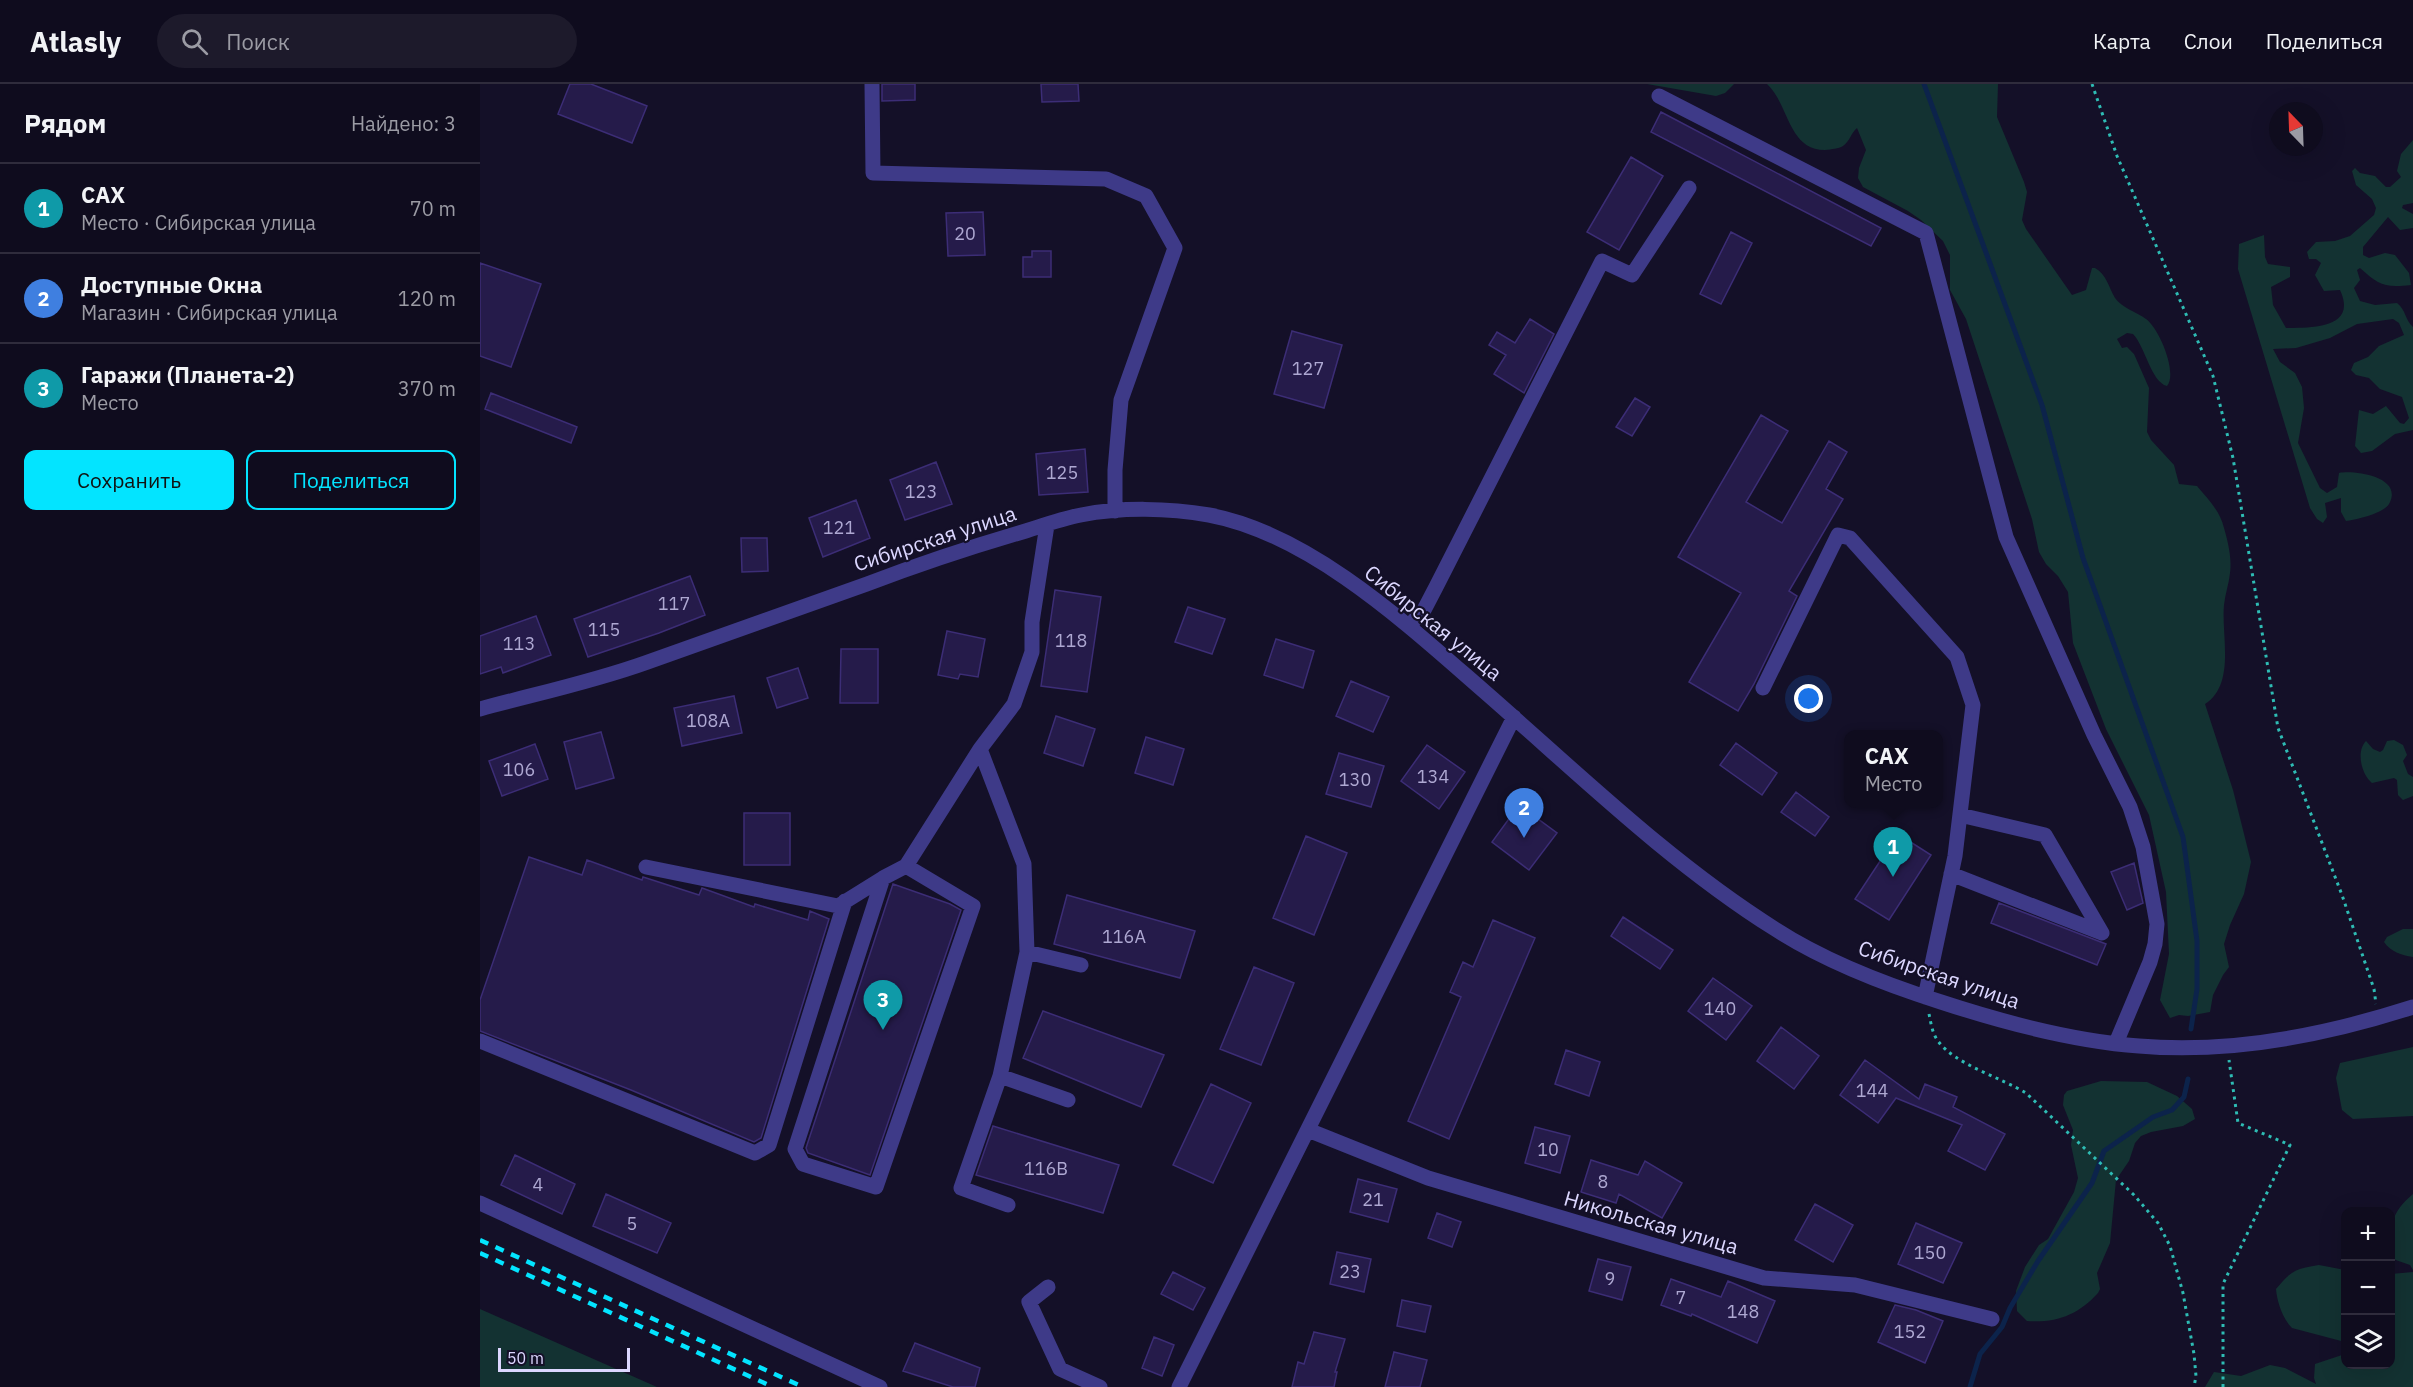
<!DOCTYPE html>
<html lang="ru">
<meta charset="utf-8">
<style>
:root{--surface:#0f0c1e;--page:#1d1a2b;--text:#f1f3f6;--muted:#9b9ba4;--line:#2f2c3c;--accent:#03e4ff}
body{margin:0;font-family:"IBM Plex Sans",sans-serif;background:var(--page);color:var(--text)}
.controls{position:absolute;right:18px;bottom:18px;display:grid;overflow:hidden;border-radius:12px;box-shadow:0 6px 24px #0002}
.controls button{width:54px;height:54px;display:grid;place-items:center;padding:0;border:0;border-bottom:2px solid var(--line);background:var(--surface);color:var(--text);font:30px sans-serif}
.compass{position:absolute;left:1789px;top:18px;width:54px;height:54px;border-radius:50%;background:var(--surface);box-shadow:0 6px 24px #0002;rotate:337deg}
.scale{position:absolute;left:18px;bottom:15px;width:132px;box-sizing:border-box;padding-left:6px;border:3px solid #dcd7ff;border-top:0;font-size:16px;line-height:21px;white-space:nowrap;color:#dcd7ff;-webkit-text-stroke:4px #141028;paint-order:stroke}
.you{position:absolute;left:1329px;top:615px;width:21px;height:21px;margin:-15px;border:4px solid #fff;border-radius:50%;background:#1a73e8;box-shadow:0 0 0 9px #1a73e833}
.badge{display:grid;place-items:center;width:39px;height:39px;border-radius:50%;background:var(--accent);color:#fff;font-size:20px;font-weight:700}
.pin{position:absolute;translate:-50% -50px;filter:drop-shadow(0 2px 3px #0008)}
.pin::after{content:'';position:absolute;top:32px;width:21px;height:18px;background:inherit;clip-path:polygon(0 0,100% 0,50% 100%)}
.popup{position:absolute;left:1364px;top:646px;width:99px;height:78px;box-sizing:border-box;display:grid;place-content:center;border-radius:12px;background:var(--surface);filter:drop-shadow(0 2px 4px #0005);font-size:20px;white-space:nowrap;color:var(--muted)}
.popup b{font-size:22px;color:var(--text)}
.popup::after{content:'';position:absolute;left:50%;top:100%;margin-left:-12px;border:12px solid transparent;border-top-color:var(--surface)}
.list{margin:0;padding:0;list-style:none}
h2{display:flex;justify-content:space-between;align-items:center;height:78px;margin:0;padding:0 24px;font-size:26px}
h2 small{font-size:20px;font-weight:400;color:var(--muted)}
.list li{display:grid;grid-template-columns:39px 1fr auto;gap:18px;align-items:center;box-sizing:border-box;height:90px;padding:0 24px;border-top:2px solid var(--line)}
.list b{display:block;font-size:22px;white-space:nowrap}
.list p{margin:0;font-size:20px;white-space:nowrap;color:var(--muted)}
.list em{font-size:20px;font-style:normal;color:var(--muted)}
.actions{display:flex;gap:12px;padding:18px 24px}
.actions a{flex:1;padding:14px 0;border:2px solid var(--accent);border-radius:12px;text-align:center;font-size:21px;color:var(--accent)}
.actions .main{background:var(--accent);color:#111}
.icon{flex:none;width:33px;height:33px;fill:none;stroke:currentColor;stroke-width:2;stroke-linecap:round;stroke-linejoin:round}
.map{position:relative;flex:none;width:1933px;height:1303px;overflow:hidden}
header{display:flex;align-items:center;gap:36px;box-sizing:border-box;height:84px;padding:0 30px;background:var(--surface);border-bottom:2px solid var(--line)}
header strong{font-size:28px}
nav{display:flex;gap:33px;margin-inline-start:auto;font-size:21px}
.search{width:420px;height:54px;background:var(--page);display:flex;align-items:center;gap:15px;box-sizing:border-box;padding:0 21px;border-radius:33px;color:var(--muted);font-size:22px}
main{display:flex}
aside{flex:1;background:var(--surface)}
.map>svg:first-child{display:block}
.green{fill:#133232}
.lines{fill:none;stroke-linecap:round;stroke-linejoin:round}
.stream{stroke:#0c234b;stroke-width:5}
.building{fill:#251b4a;stroke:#3c2d76;stroke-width:1.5}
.path{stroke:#2ebcb4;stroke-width:3;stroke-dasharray:3 4.5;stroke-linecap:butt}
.minor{stroke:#3e3a88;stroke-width:15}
.rail{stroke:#03e4ff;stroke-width:4.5;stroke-dasharray:9 8;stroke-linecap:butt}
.labels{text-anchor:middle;stroke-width:4.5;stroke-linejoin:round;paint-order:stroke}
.number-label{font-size:18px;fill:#aea8d2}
.street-label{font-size:21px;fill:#dcd7ff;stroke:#141028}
</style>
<header>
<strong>Atlasly</strong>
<div class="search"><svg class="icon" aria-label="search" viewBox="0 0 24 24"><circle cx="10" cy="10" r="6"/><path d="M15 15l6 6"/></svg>Поиск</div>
<nav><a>Карта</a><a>Слои</a><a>Поделиться</a></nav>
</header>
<main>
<aside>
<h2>Рядом<small>Найдено: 3</small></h2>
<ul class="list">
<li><span class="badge" style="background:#0f9aa8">1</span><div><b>САХ</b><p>Место · Сибирская улица</p></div><em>70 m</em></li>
<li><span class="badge" style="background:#3f7fe0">2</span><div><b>Доступные Окна</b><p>Магазин · Сибирская улица</p></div><em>120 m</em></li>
<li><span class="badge" style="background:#0f9aa8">3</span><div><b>Гаражи (Планета-2)</b><p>Место</p></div><em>370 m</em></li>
</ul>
<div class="actions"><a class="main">Сохранить</a><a>Поделиться</a></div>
</aside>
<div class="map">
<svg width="1933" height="1303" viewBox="0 0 1933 1303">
<rect width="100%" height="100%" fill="#141028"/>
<path class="green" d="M1167,0H1254L1245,9L1236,12Z
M1287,0H1518L1517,33L1544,98L1547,108L1542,136L1546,145L1592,211L1606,206L1612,184H1615C1627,191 1628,202 1635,214C1642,224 1657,228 1666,235C1679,244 1698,289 1687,302C1671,298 1665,262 1653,250L1647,249L1637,255L1642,264L1647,263L1654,270L1669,304L1667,348L1671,356L1694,381L1699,400L1717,402C1728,415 1740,427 1744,444C1748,458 1752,474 1750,489C1749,500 1745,510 1744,521C1741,551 1756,600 1725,620L1753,706L1771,778L1764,810L1750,841L1744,860L1749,883L1743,891L1733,911L1730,928L1708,932L1699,931L1690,934L1680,916L1689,870L1686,808L1669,731L1626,645L1593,559L1588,508L1578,492L1566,480L1559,468L1552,435L1486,235L1470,206V171L1463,157L1441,136L1428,127L1383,103L1378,94L1379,84L1386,66L1377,44C1371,49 1370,57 1363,62C1358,65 1352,65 1345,66C1308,66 1309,20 1287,0Z
M1933,56V119L1923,121L1922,124L1933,130V144L1920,146L1908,133L1883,163V171L1889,174L1905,169L1915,171L1929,189L1931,201C1904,204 1899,201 1880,184L1877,186L1880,196L1874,204L1880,217L1895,221L1917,219C1926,226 1925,236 1933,243V346L1915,350L1892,367L1881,369L1875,362L1879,326L1893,330L1906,322L1920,339L1924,340L1929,334L1922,313L1900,305L1889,294L1876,291L1871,286L1874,279L1888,273L1899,262L1924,251L1919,239L1913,235L1877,240L1850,254L1816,264L1793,265L1800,278L1815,289L1822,303L1824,324L1818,359L1840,404L1847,409L1857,403L1859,389C1875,386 1924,393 1909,420C1904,429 1876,436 1866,437L1861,428V414L1845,419L1847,433L1843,439L1837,435L1830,424L1758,185L1759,160L1784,151L1785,173L1788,180L1810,183V193L1791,203L1793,221L1806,244C1831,244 1878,245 1860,206L1844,207L1835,191L1841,179L1836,175H1829L1827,168L1836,158L1855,157L1870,152L1894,131L1896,124L1892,115L1876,101L1872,87L1875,84L1880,89L1895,92L1906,103H1910L1921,93L1917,87L1921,70Z
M1914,656L1923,661L1927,671L1923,677L1928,690L1933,693V712L1923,716L1918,711L1917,696L1914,694L1892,699C1881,690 1876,667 1886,657L1893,665L1900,668L1903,666L1907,657Z
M1923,845H1933V873C1921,871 1911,868 1904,858L1907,853Z
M1933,963V1032L1873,1035L1862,1026L1856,994L1860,979Z
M1621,997L1667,998L1697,1012L1712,1025L1715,1035L1703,1042L1671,1048L1661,1052L1655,1059L1649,1077L1636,1096L1630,1159L1617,1189L1620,1205L1618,1209C1598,1231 1577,1239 1547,1237L1537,1227L1536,1207L1545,1183L1559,1161L1568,1155L1594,1108L1598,1094L1591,1061L1593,1046L1583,1021L1584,1011L1587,1007Z
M1933,1110V1186L1930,1181L1910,1174C1910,1145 1909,1130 1933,1110Z
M1839,1181L1865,1186V1258L1812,1244C1803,1235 1797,1218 1796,1205C1812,1186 1815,1185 1839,1181Z
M1933,1188V1303H1725L1734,1288L1761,1292L1790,1281L1805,1284L1836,1300L1834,1294L1835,1280L1865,1270L1866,1280H1910L1911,1190Z
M0,1225L177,1303H0Z"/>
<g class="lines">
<path class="stream" d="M1444,0L1562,321L1603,474L1703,753L1717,857V905L1711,945
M1490,1303L1500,1270L1522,1243L1530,1224L1558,1177L1612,1099L1624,1067L1673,1033L1692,1026L1704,1013L1708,995"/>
</g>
<path class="building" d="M90,0H111L167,22L152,59L78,30Z
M402,0H435V16L402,17Z
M561,0H598L599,17L562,18Z
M1181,28L1401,144L1391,162L1171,48Z
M1151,73L1183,92L1139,166L1107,148Z
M503,128L505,171L468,172L466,129Z
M1251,148L1272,159L1241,220L1220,210Z
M552,167H571V193H543V173H552Z
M0,179L61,200L31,283L0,272Z
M1050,235L1074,250L1044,309L1014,290L1026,271L1009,261L1017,248L1035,259Z
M812,247L862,261L844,324L794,310Z
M11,309L97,343L91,359L5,325Z
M1155,314L1170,323L1152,352L1136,343Z
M1281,331L1308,347L1266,418L1302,439L1349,357L1367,368L1346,405L1363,415L1309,507L1317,512L1274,600L1258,627L1209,598L1261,509L1198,473Z
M605,365L608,408L559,411L556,370Z
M456,378L472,420L425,436L410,396Z
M376,416L390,454L343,473L329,434Z
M261,454H287L288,487L262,488Z
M210,492L225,531L179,549L108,573L94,535Z
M575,506L621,513L607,608L561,602Z
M708,523L745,535L732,570L695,558Z
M56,532L71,571L23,589L21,583L0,590V552Z
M467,547L505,555L498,593L480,590L478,595L458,591Z
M796,555L834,567L823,604L784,591Z
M361,565H398V619H360Z
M318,584L328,614L297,624L287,594Z
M871,597L909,613L893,648L856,632Z
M254,612L262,649L202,662L194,624Z
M576,632L615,645L603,682L564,669Z
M121,648L134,694L96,705L84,658Z
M666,653L704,665L693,701L655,689Z
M1256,659L1297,689L1282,711L1240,681Z
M55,660L68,695L22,712L9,677Z
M947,661L985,688L959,725L921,697Z
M859,669L904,682L891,723L846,710Z
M1316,708L1349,733L1335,752L1301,728Z
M1039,721L1077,749L1049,786L1012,758Z
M264,729H310V781H264Z
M1418,750L1451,771L1409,836L1375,815Z
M826,752L867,769L834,851L793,834Z
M49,773L102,791L107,776L162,796L163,793L219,811L222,804L274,823L275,820L328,836L330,827L349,835L281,1054L274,1058L151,1006L0,947V916Z
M1654,779L1663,819L1647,826L1631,788Z
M413,800L470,820L481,826L390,1091L328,1069L326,1064Z
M587,811L715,847L700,894L574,860Z
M1519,819L1626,860L1617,881L1511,839Z
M1143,833L1193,866L1180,885L1131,852Z
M1013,836L1055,854L969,1055L928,1037L981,913L970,908L983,878L993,883Z
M774,883L814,899L781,981L740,965Z
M1233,894L1272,922L1246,956L1208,927Z
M563,927L684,971L661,1023L543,974Z
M1301,943L1339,972L1314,1005L1277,977Z
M1086,966L1120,978L1109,1012L1075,1000Z
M1385,976L1439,1015L1445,1000L1477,1013L1473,1023L1525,1050L1505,1086L1468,1067L1482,1041L1416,1014L1398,1039L1360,1011Z
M731,1000L771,1019L733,1099L693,1081Z
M513,1042L639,1081L623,1129L496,1091Z
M1055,1043L1090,1052L1080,1089L1045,1079Z
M35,1071L95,1100L82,1130L21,1101Z
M1111,1076L1158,1091L1165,1077L1202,1099L1182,1134L1139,1110L1136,1119L1101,1108Z
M878,1095L917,1105L908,1138L870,1128Z
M126,1110L191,1139L177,1169L113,1142Z
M1335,1120L1373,1141L1353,1178L1315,1156Z
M957,1129L981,1138L972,1163L948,1154Z
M1436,1139L1482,1159L1463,1199L1418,1180Z
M857,1168L891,1175L884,1208L850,1200Z
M1118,1175L1151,1183L1142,1216L1109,1207Z
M693,1188L725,1204L713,1226L681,1210Z
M1191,1195L1241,1213L1248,1197L1295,1217L1277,1259L1212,1230L1211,1232L1181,1221Z
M922,1216L951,1222L945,1248L917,1242Z
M1415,1221L1436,1226L1463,1237L1445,1279L1398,1258Z
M834,1248L865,1255L855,1288H857L854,1303H812L818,1278L824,1280Z
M674,1253L694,1261L682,1292L662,1284Z
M435,1259L500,1284L495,1303H473L423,1287Z
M914,1268L947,1276L940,1303H905Z"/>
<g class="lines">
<path class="path" d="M1612,0L1637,72L1733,292L1753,374L1798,644L1862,811L1894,905L1896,920
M1449,930C1451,939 1452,949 1458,957C1474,980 1522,994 1546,1009L1654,1111L1678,1139L1690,1162L1703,1209L1714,1270L1716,1292L1714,1303
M1743,1303V1200L1810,1061L1758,1039L1749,976"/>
<path class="minor" d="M392,0L393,89L626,95L666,112L695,164L641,316L635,386V427
M1179,12L1446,149L1526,453L1614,651L1650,723L1663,763L1677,840L1675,860L1670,878L1636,959
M929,542L944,526L956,503L1122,177L1152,191L1209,104
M1283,604L1358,451L1370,454L1477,573L1493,621L1475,772L1445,913
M0,625C55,610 112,598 165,579C239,553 313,526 387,500C437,481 488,464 539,449C559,443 580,435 601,431C641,423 689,424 729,431C831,450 929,542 1005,608C1099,690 1190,779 1295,845C1346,878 1404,900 1461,918C1525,939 1592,957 1659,962C1751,970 1846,951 1933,923
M426,782L403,794L315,1065L323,1080L396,1103L493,822L426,782L500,665
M166,783L358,822L403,794
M1471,790L1622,849L1565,751L1480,731
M547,868L601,881
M0,957L275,1069L289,1061L365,817
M520,992L588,1016
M828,1046L948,1094L1284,1194L1375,1201L1512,1235
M0,1119L400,1303
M528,1121L481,1104L520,992L547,868L544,780L500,665L534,620L552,568V538L567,441
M568,1203L549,1218L580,1285L620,1303
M699,1303L1034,633"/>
<path class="rail" d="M0,1156L323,1303
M0,1169L293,1303"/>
</g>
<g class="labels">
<g class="number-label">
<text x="485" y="156">20</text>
<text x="828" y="291">127</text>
<text x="582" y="395">125</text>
<text x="441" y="414">123</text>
<text x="359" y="450">121</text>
<text x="194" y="526">117</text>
<text x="124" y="552">115</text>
<text x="591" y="563">118</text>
<text x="39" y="566">113</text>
<text x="228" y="643">108А</text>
<text x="39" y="692">106</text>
<text x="953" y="699">134</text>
<text x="875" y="702">130</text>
<text x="644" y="859">116А</text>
<text x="1240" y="931">140</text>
<text x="1392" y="1013">144</text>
<text x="1068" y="1072">10</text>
<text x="566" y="1091">116В</text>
<text x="1123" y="1104">8</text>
<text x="58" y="1107">4</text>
<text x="893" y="1122">21</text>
<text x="152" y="1146">5</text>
<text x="1450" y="1175">150</text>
<text x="870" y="1194">23</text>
<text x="1130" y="1201">9</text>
<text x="1201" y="1220">7</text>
<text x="1263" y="1234">148</text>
<text x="1430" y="1254">152</text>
</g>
<g class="street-label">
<text transform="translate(455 455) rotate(-18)" y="7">Сибирская улица</text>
<text transform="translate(953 539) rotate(39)" y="7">Сибирская улица</text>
<text transform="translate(1459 891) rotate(19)" y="7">Сибирская улица</text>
<text transform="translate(1171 1139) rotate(16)" y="7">Никольская улица</text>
</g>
</g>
</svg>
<div class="controls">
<button>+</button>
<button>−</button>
<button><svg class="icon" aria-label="layers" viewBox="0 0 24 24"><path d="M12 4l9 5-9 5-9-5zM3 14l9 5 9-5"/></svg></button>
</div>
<svg class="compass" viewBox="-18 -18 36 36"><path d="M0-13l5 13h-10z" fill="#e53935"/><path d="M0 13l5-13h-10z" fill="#9b9ba4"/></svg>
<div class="scale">50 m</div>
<div class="you"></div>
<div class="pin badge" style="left:1413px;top:793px;background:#0f9aa8">1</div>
<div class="popup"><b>САХ</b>Место</div>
<div class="pin badge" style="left:1044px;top:754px;background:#3f7fe0">2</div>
<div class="pin badge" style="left:403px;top:946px;background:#0f9aa8">3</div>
</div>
</main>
